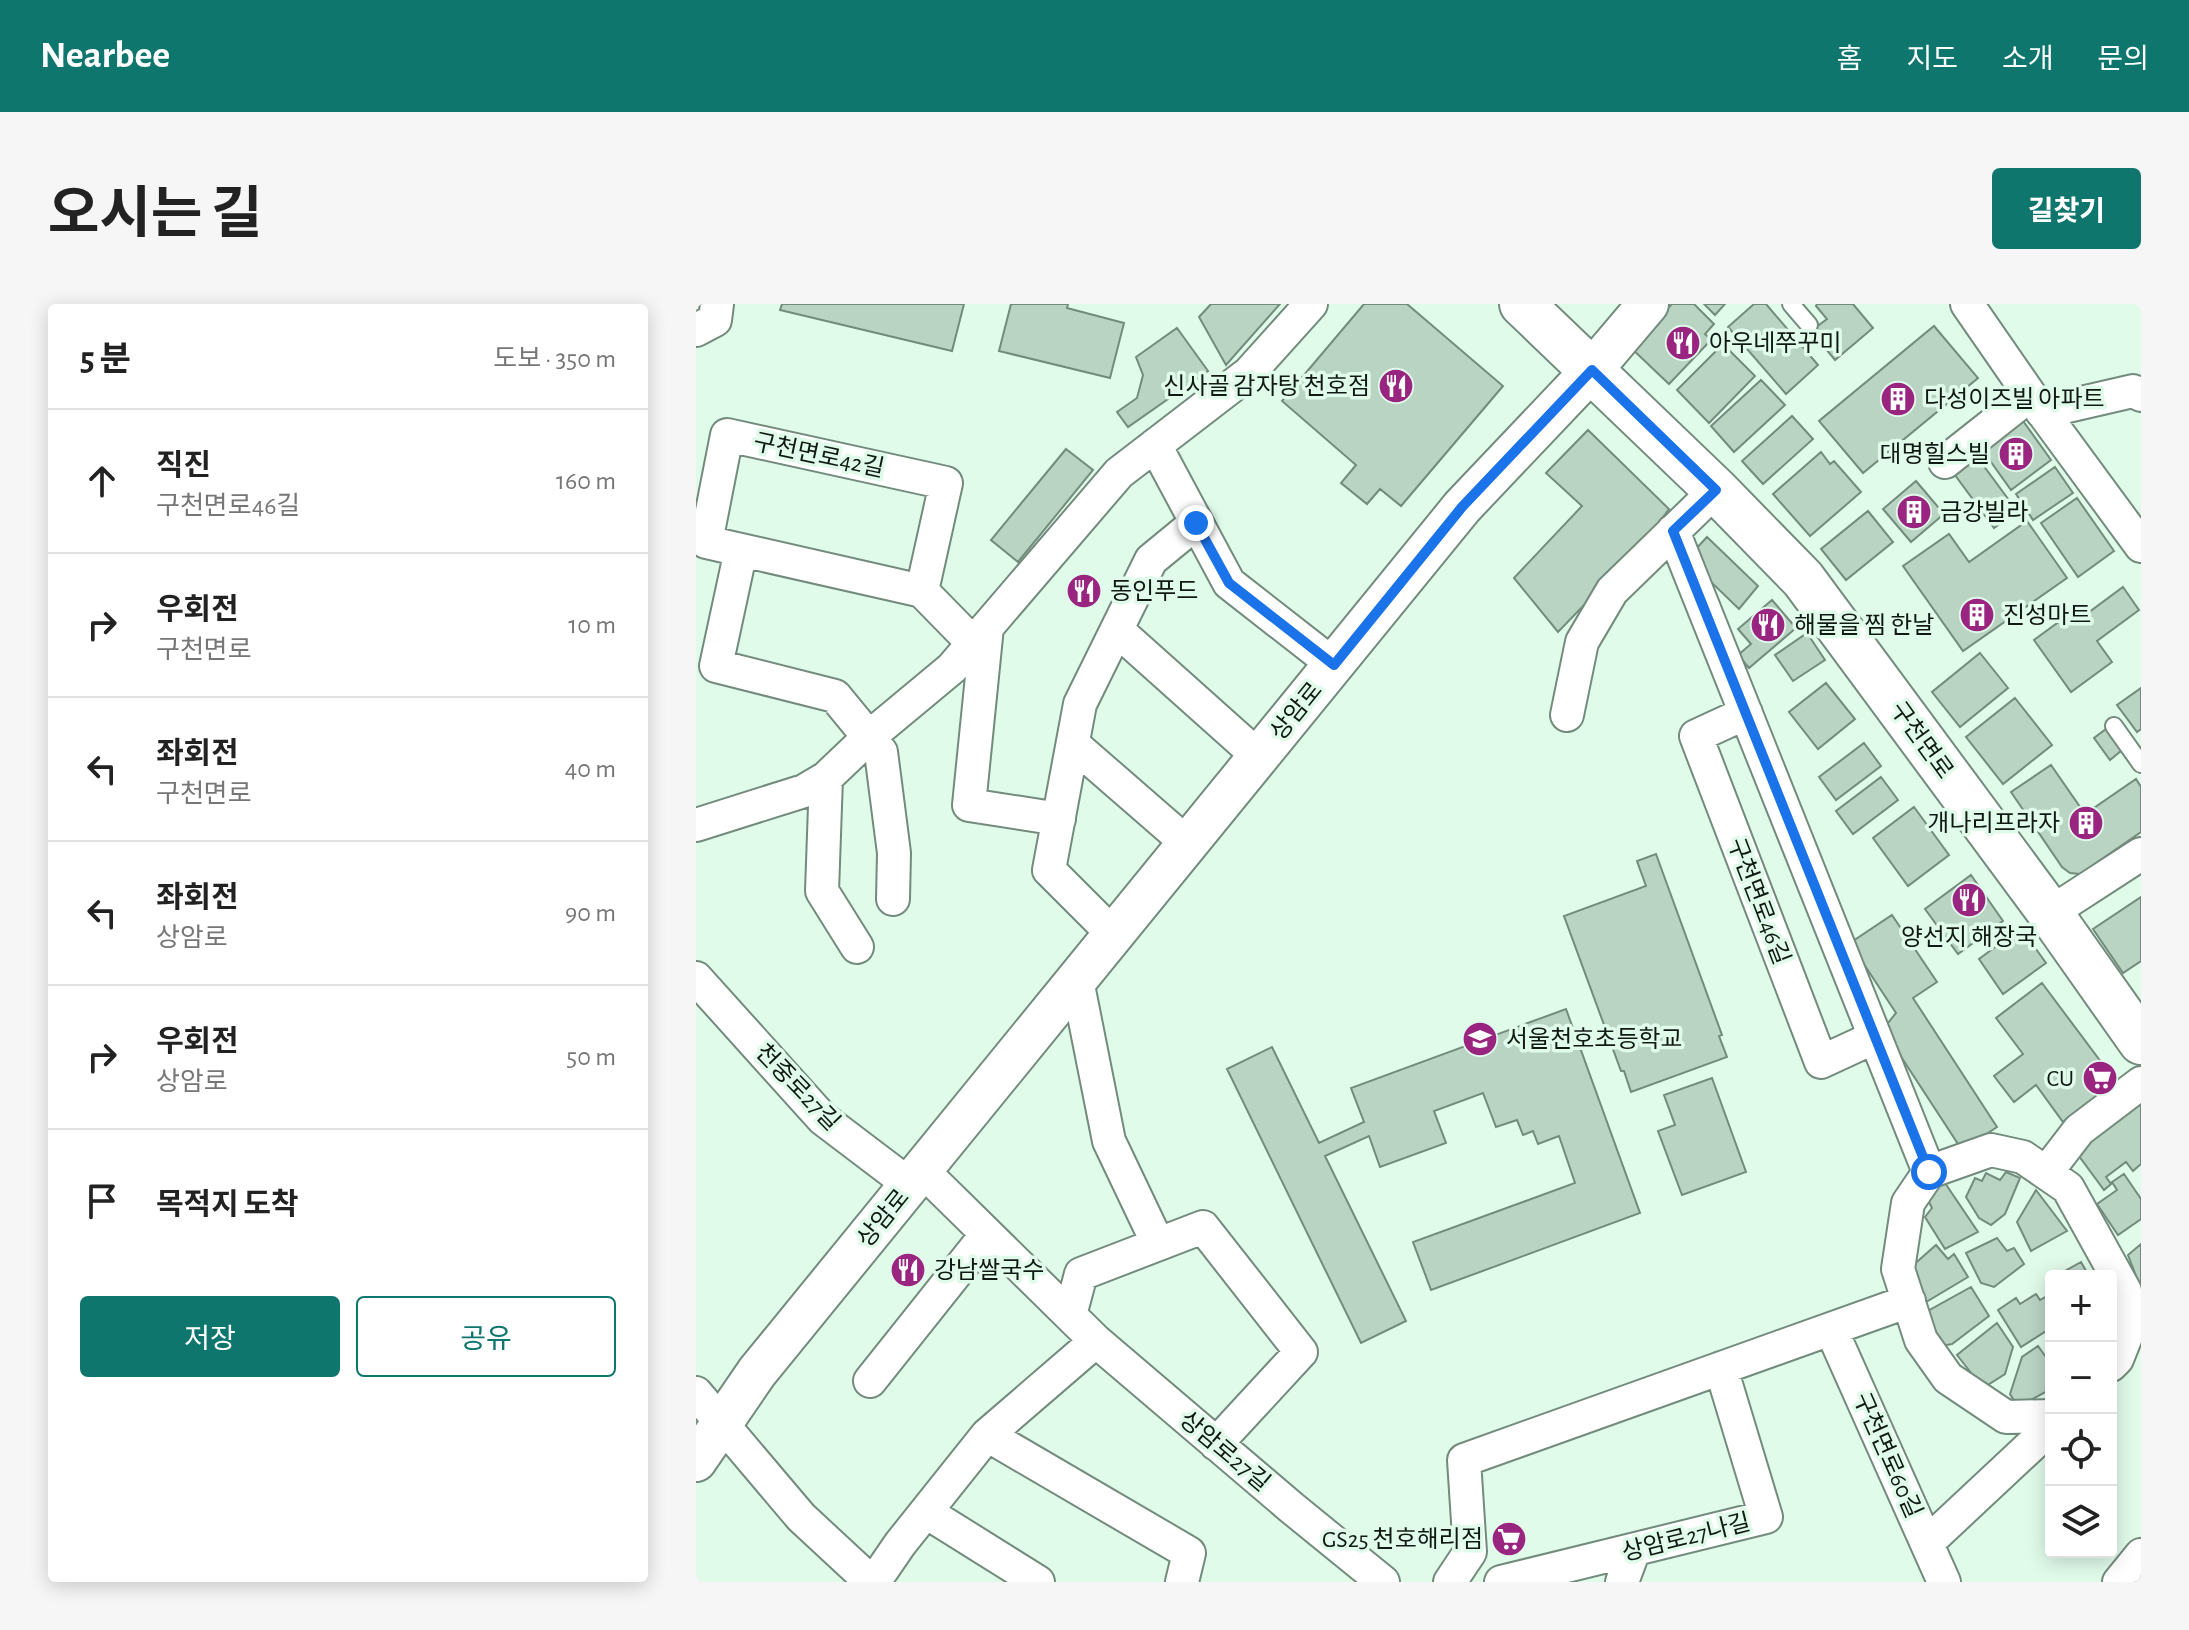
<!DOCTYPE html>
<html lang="ko">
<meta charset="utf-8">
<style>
:root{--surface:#fff;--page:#f6f6f6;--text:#222;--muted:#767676;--line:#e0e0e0;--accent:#0f766e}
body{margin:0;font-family:"Alegreya Sans","Noto Sans KR",sans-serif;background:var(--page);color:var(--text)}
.controls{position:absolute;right:24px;bottom:24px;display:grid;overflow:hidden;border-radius:8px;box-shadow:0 4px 20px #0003}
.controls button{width:72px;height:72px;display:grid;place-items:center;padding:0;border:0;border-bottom:2px solid var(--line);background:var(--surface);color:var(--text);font:40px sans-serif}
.stop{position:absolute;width:24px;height:24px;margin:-18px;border:6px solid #1a73e8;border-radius:50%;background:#fff}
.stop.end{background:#1a73e8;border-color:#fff;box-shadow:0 2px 8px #0008}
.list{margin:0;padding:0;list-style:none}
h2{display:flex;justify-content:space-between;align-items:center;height:104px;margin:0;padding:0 32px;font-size:34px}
h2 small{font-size:26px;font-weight:400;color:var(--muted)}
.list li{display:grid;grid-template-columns:52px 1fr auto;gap:24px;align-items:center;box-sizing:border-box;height:144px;padding:0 32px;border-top:2px solid var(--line)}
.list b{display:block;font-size:30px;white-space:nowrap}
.list p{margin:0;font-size:26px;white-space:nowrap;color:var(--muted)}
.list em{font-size:26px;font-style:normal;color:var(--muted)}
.actions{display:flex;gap:16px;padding:24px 32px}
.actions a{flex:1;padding:18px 0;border:2px solid var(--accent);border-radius:8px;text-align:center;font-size:28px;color:var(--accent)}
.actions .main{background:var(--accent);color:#fff}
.icon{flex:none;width:44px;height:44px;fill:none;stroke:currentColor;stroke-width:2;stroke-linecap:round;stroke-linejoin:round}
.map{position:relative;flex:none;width:1445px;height:1278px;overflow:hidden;border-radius:8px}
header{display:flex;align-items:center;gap:48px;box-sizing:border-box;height:112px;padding:0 40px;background:var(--accent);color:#fff}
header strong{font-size:38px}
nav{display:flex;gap:44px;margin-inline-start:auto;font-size:28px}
.intro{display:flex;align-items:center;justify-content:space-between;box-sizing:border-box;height:192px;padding:0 48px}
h1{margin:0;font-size:56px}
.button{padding:20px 36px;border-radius:8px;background:var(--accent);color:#fff;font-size:28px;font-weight:700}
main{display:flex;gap:48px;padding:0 48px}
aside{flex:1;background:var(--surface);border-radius:8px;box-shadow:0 4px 20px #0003}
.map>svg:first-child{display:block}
.building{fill:#bad4c4;stroke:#738b7d;stroke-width:2}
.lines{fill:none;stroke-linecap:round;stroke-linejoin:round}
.service-casing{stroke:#738b7d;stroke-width:20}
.minor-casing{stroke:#738b7d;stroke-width:36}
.tertiary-casing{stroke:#738b7d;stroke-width:44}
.secondary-casing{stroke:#738b7d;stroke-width:48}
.service{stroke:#fff;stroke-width:16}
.minor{stroke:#fff;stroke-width:32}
.tertiary{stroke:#fff;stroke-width:40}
.secondary{stroke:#fff;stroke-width:44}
.route{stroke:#1a73e8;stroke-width:10}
.labels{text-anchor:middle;stroke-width:7;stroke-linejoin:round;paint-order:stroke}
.poi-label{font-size:24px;fill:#101914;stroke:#e1fbeb;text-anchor:start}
.street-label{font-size:24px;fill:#101914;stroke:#e1fbeb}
</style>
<header>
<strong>Nearbee</strong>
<nav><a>홈</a><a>지도</a><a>소개</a><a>문의</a></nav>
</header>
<div class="intro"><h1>오시는 길</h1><a class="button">길찾기</a></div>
<main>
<aside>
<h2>5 분<small>도보 · 350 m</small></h2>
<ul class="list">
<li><svg class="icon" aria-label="ahead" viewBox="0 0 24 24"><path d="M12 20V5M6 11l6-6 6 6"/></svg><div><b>직진</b><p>구천면로46길</p></div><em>160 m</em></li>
<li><svg class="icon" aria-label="right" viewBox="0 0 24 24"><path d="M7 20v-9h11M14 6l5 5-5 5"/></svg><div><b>우회전</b><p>구천면로</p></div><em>10 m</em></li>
<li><svg class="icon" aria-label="left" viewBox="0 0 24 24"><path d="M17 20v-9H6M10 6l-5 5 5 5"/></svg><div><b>좌회전</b><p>구천면로</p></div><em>40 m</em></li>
<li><svg class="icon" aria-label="left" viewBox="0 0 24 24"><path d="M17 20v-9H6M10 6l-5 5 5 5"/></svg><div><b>좌회전</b><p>상암로</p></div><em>90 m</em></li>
<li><svg class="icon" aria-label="right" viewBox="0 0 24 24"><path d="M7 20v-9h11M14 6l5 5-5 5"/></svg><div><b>우회전</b><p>상암로</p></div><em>50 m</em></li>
<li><svg class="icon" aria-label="arrive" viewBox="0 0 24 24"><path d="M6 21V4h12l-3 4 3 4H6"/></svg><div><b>목적지 도착</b></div></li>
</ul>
<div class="actions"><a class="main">저장</a><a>공유</a></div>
</aside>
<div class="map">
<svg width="1445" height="1278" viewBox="0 0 1445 1278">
<rect width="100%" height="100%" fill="#e1fbeb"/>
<path class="building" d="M86,0H268L256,47L84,6Z
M315,0H372L371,4L428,19L414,74L303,47Z
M515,0H584L530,61L503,13Z
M668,0H711L807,82L705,202L684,185L671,200L645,179L660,161L586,97Z
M976,0H998L1018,20L1009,30L1015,36L973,80L934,43Z
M1008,0H1029L1019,11Z
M1058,0H1070L1122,61L1090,90L1032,23Z
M1121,0H1157L1177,24L1139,56L1115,27L1131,15L1120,2Z
M1238,22L1282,74L1167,169L1123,117Z
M481,24L512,67L432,123L421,108L441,94L447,71L440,53Z
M1027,40L1059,72L1013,119L981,86Z
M1065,76L1089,101L1038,148L1015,122Z
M1322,110L1355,156L1315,186L1285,144Z
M1096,112L1117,135L1067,180L1046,157Z
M892,126L973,205L948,239L862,328L818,274L886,202L850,169Z
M370,145L397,166L322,258L295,236Z
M1276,146L1321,207L1298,224L1253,163Z
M1125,148L1134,160L1138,157L1165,188L1114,232L1077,190Z
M1359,163L1377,189L1337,216L1320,190Z
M1220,177L1248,210L1215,238L1187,205Z
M1381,194L1418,247L1382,273L1345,219Z
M1172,207L1197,238L1150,276L1125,245Z
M1331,217L1371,274L1267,347L1207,262L1253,230L1273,258Z
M1011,233L1062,282L1043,305L1014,277L998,247Z
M1427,283L1443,306L1401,337L1416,358L1375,388L1338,336L1375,309L1381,317Z
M1076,296L1100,324L1053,364L1042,351L1055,340L1042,325Z
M1111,329L1129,356L1097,377L1079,351Z
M1284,349L1312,384L1264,423L1236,388Z
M1130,379L1159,415L1122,445L1093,408Z
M1445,384V425L1441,428L1421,401Z
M1319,394L1356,441L1307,480L1270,433Z
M1410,425L1426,446L1414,456L1398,434Z
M1168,439L1185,462L1140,496L1123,473Z
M1355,461L1389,510L1440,475L1445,483V528L1384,570L1374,569L1366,563L1315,488Z
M1185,473L1202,496L1157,530L1140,507Z
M1218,503L1253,551L1212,582L1177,534Z
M960,550L1026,731L1023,732L1031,753L935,788L928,767H925L868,612L950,582L941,557Z
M1275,571L1307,617L1262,650L1229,605Z
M1445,593V657L1427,669L1397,625Z
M1196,611L1241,678L1217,694L1301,823L1266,846L1187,725L1200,709L1154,639Z
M1325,624L1350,659L1307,690L1283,655Z
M1346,679L1420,778L1367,818L1340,781L1318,798L1298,772L1327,750L1300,714Z
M870,705L944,909L735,986L717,938L879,879L863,832L842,840L837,827L827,831L821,816L800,823L787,789L738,807L750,839L684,863L673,832L629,852L710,1017L665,1039L531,765L576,743L623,839L668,818L655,784Z
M1016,774L1050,868L986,891L962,827L979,821L968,791Z
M1445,797V860L1437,867L1430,858L1410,873L1415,880L1408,886L1377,844Z
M1310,868L1324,874L1309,910L1295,921L1283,914L1270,893L1279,874L1286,877L1290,869L1304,876Z
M1428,870L1445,895V915L1422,931L1401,900L1421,886L1416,878Z
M1247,876L1282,928L1249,945L1229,913L1236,904L1229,890Z
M1340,886L1371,927L1335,947L1321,918Z
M1301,934L1311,947L1318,944L1328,960L1298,983L1285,979L1270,949Z
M1445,940V985L1432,951Z
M1240,941L1252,955L1258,950L1272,973L1230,998L1214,964Z
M1385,958L1393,972H1360Z
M1275,983L1293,1012L1256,1040L1245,1042L1230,1008Z
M1340,990L1344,996L1351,992L1355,999V1024L1325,1043L1302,1006L1320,994L1324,1000Z
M1301,1019L1317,1043L1309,1070L1287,1084L1261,1051Z
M1342,1042L1355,1060V1085L1322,1103L1314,1090L1326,1053Z"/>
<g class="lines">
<defs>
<path id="service" d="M1095,0L1113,21
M1418,422L1445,460"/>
<path id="minor" d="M1271,0L1334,91L1445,242
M0,26L19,16L21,0
M1346,108L1437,87L1445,91
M459,141L533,279L638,361
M1249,158L1334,91
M977,227L1233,868
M45,246L20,362L139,392L185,448L198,549L197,595
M226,287L250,179L31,131L10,238L226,287L277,339
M291,323L273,501L363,515
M421,326L563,453
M1050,409L1000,432L1125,758L1179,733
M871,411L886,338L916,287L1020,186
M377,440L492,540
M130,474L126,587L161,643
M0,521L108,487L130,474L173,433L256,364L423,169L553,69L615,0
M1354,609L1445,550
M418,631L353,566L384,400L455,256L500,219
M0,674L127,815L214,881
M381,676L413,837L462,940
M226,866L400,1037L596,1204L687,1278
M1233,868L1295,846L1327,853L1372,884L1429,987L1435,1020L1421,1055L1415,1061
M1233,868L1212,899L1202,965L1225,1036L1252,1074L1310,1113L1355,1112
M1350,869L1383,826L1445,779
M374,1011L385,970L507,923L605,1048L520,1140
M1135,1025L1248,1278
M174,1077L291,930
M0,1089L105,1213L175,1278
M291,1131L493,1249L486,1278
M230,1208L342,1278
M1231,1239L1355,1123
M178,1278L204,1240L291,1131L400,1037
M754,1278L774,1248L768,1156L1213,997
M805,1278L1070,1213L1025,1064
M926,1278L938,1246
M1423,1278L1445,1251"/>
<path id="tertiary" d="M0,1157L61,1068L766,203L896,66L952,0"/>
<path id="secondary" d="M826,0L1020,186L1107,275L1354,609L1445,738"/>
</defs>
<use href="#service" class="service-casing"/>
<use href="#minor" class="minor-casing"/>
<use href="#tertiary" class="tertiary-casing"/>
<use href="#secondary" class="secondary-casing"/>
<use href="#service" class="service"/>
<use href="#minor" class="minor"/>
<use href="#tertiary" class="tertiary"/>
<use href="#secondary" class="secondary"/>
</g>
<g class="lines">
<path class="route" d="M500,219L533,279L638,361L766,203L896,66L1020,186L977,227L1233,868"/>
</g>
<defs>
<symbol id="restaurant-disc" viewBox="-11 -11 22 22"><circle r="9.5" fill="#9a2580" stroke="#e1fbeb"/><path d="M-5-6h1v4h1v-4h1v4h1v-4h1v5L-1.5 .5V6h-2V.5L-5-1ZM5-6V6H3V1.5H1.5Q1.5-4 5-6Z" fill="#fff"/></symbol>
<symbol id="building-disc" viewBox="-11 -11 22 22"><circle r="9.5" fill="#9a2580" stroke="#e1fbeb"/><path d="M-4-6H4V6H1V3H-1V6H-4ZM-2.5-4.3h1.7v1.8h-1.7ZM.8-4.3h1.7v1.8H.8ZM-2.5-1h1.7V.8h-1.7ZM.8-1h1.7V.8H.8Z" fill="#fff"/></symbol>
<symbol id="school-disc" viewBox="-11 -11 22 22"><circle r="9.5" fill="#9a2580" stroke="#e1fbeb"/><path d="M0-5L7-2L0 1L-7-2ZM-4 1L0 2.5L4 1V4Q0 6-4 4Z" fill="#fff"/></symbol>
<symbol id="supermarket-disc" viewBox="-11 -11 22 22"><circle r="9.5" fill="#9a2580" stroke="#e1fbeb"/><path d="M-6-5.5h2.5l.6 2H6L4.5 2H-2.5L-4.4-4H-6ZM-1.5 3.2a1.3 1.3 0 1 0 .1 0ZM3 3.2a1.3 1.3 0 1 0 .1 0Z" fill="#fff"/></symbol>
</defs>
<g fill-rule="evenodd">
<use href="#restaurant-disc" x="967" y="19" width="40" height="40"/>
<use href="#restaurant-disc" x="680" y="62" width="40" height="40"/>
<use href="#building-disc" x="1182" y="75" width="40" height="40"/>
<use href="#building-disc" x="1300" y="130" width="40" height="40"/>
<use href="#building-disc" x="1198" y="188" width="40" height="40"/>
<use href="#restaurant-disc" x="368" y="267" width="40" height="40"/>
<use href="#building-disc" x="1261" y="291" width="40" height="40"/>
<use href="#restaurant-disc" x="1052" y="301" width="40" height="40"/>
<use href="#building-disc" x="1370" y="499" width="40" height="40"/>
<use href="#restaurant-disc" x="1253" y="576" width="40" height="40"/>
<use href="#school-disc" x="764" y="715" width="40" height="40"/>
<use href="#supermarket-disc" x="1384" y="754" width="40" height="40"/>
<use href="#restaurant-disc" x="192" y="946" width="40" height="40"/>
<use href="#supermarket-disc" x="793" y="1215" width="40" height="40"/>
</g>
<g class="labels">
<g class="poi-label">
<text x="1013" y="47">아우네쭈꾸미</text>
<text x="674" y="90" text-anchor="end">신사골 감자탕 천호점</text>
<text x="1228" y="103">다성이즈빌 아파트</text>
<text x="1294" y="158" text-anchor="end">대명힐스빌</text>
<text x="1244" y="216">금강빌라</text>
<text x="414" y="295">동인푸드</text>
<text x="1307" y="319">진성마트</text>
<text x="1098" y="329">해물을 찜 한날</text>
<text x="1364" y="527" text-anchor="end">개나리프라자</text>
<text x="1273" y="641" text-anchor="middle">양선지 해장국</text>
<text x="810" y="743">서울천호초등학교</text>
<text x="1378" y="782" text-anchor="end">CU</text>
<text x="238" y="974">강남쌀국수</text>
<text x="787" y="1243" text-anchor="end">GS25 천호해리점</text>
</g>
<g class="street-label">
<text transform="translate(123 151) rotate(12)" y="8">구천면로42길</text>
<text transform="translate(600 407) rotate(-51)" y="8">상암로</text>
<text transform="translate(1226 436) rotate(54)" y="8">구천면로</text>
<text transform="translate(1063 597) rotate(69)" y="8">구천면로46길</text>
<text transform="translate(102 783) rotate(46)" y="8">천중로27길</text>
<text transform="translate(187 914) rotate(-51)" y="8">상암로</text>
<text transform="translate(529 1147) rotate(40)" y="8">상암로27길</text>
<text transform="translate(1192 1151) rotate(66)" y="8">구천면로60길</text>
<text transform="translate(990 1233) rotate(-14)" y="8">상암로27나길</text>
</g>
</g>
</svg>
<div class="controls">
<button>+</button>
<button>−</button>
<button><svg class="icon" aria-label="locate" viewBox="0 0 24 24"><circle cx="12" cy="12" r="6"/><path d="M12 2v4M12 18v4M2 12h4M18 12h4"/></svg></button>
<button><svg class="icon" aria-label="layers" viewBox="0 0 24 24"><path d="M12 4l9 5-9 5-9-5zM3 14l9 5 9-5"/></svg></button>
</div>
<div class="stop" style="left:1233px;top:868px"></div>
<div class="stop end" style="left:500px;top:219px"></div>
</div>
</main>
